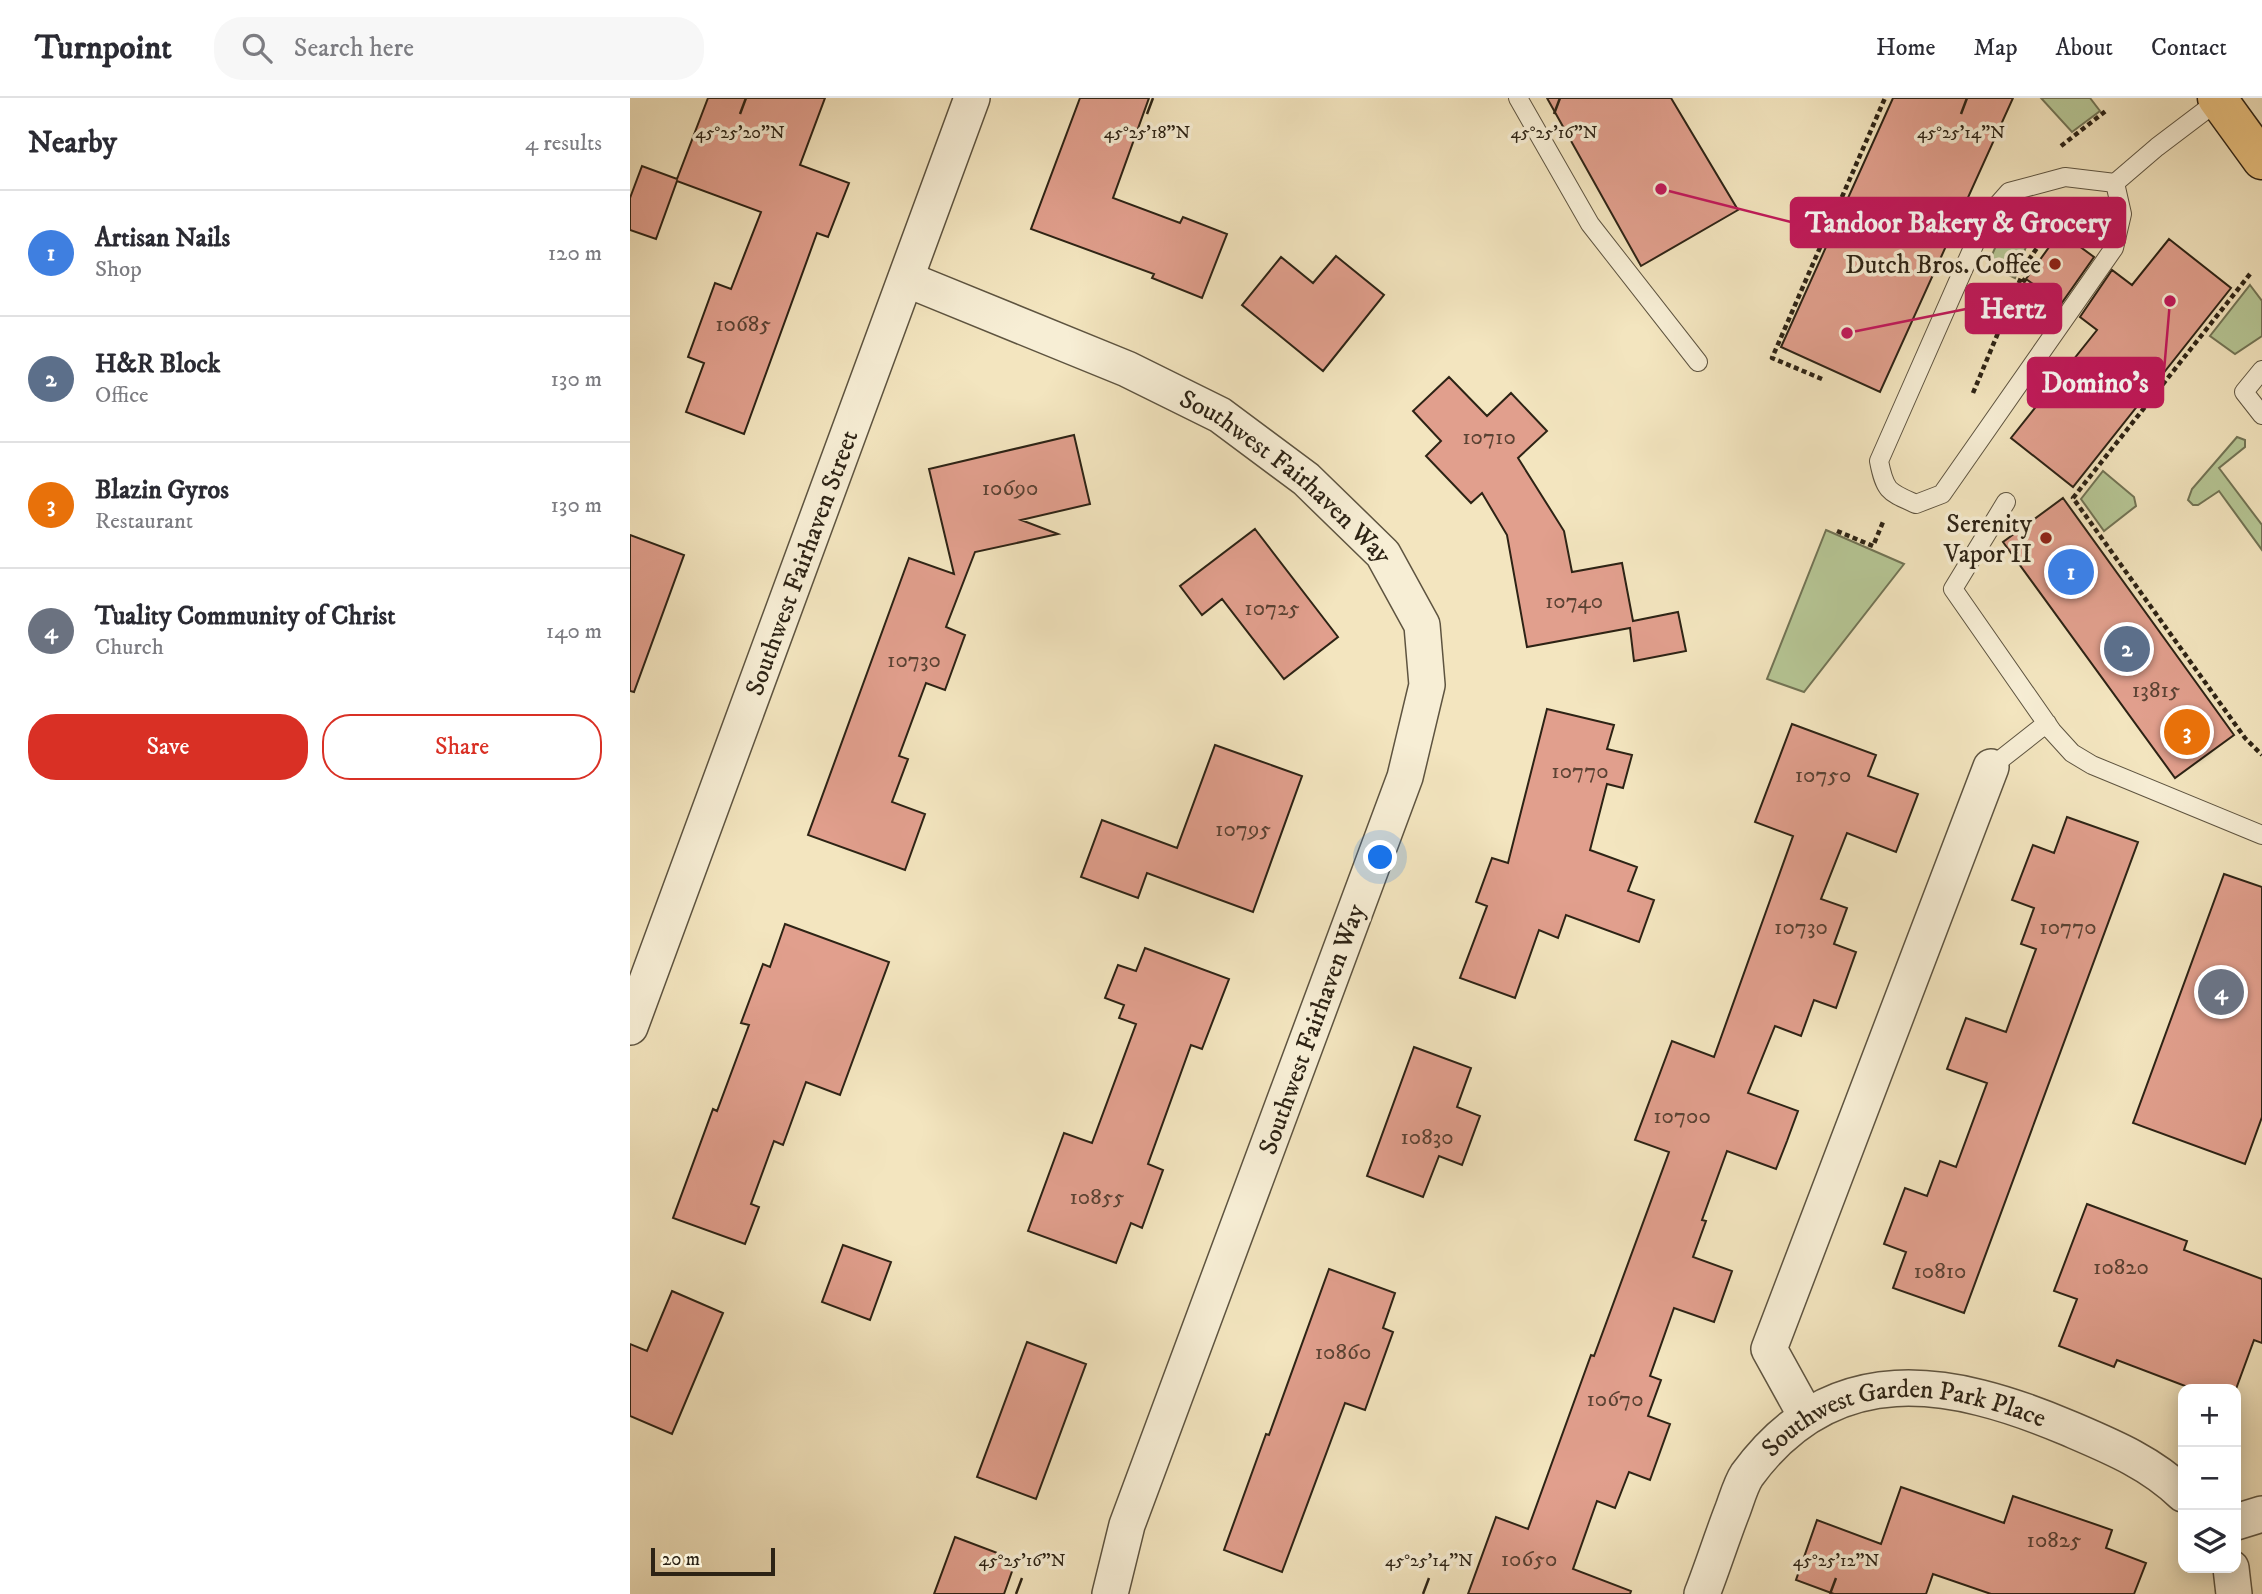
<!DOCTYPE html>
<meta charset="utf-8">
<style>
:root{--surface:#fff;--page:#f7f7f7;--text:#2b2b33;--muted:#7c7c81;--line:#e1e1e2;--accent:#d93025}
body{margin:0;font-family:"IM FELL DW Pica",serif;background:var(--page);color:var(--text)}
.controls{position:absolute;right:21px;bottom:21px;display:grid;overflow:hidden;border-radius:14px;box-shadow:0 4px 18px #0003}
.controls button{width:63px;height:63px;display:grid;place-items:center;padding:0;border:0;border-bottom:2px solid var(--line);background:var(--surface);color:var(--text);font:35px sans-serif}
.scale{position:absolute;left:21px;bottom:18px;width:124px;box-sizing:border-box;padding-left:7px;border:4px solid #2d2315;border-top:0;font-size:19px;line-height:24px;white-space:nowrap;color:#2d2315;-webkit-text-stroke:5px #f7eed5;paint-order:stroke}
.you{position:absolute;left:751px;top:760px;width:24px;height:24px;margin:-18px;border:5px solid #fff;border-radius:50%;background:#1a73e8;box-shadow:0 0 0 10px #1a73e833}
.badge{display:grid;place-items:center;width:46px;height:46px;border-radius:50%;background:var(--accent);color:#fff;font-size:23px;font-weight:700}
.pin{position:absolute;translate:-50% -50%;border:4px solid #fff;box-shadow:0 2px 7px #0006}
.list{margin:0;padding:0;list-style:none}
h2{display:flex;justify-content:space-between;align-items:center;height:91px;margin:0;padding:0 28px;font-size:30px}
h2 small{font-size:23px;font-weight:400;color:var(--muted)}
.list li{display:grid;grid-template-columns:46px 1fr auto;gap:21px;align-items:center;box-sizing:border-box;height:126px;padding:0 28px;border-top:2px solid var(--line)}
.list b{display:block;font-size:26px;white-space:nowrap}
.list p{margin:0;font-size:23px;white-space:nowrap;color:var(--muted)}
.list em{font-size:23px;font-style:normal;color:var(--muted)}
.actions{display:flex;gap:14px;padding:21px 28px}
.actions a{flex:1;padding:16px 0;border:2px solid var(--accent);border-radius:28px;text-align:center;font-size:24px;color:var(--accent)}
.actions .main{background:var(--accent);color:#fff}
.icon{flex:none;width:38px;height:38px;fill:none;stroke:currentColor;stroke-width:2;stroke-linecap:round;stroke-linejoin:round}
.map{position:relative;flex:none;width:1632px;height:1496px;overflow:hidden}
header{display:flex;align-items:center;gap:42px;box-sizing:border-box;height:98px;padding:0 35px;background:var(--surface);border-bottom:2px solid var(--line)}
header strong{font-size:33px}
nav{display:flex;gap:38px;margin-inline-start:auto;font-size:24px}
.search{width:490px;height:63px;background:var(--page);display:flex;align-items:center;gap:18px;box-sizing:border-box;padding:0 24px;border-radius:28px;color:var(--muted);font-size:26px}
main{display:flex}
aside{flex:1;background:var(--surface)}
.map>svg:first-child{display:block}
.green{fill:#b6c695;stroke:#727455;stroke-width:2}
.building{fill:#e19f8d;stroke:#2d2315;stroke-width:2}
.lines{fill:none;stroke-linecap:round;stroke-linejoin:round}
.lane-casing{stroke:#5e5440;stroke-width:20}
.street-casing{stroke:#5e5440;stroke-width:38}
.highway-casing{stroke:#2d2315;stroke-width:41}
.path{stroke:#2d2315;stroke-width:4.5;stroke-dasharray:5 3.5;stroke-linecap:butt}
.lane{stroke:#f7eed5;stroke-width:18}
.street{stroke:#f7eed5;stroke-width:35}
.highway{stroke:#eac280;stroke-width:38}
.ticks{fill:none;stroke:#2d2315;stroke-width:2.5}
.poi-dot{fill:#8f2418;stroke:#f7eed5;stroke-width:2.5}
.labels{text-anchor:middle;stroke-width:7;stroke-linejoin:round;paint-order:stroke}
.number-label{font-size:23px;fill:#5a4233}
.poi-label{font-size:26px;fill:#2d2315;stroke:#f7eed5;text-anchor:end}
.street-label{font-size:26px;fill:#2d2315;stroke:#f7eed5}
.ticks-label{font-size:18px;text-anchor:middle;fill:#2d2315;stroke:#f7eed5;stroke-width:7;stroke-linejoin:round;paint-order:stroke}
.leader{fill:none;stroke:#c2185b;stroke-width:2.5}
.callout-dot{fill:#c2185b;stroke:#f7eed5;stroke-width:2.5}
.callout{fill:#c2185b;stroke:#c2185b;stroke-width:2.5}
.callout-label{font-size:28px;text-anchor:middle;font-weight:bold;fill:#fff}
</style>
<header>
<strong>Turnpoint</strong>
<div class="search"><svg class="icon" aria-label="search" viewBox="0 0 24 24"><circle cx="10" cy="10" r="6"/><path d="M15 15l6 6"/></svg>Search here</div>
<nav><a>Home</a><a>Map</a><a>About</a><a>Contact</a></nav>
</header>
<main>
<aside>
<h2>Nearby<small>4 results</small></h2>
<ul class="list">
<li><span class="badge" style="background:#3f7fe0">1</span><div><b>Artisan Nails</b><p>Shop</p></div><em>120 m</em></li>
<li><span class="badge" style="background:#5c6f8a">2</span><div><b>H&amp;R Block</b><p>Office</p></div><em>130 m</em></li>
<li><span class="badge" style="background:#e8710a">3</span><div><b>Blazin Gyros</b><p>Restaurant</p></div><em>130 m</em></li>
<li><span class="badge" style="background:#6b7280">4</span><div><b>Tuality Community of Christ</b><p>Church</p></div><em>140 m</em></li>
</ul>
<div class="actions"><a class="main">Save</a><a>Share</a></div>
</aside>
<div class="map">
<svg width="1632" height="1496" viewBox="0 0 1632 1496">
<rect width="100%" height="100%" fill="#f3e5bf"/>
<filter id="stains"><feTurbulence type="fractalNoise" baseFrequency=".00286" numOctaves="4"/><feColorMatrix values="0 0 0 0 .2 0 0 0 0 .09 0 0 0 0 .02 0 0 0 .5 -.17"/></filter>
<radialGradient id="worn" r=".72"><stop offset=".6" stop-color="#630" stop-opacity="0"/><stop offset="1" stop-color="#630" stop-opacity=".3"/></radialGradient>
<path class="green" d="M1411,0H1460L1470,13L1442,34Z
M1411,113L1414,128L1397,146L1385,180L1361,168L1359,163C1376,129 1370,122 1411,113Z
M1620,187L1632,203V238L1605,256L1580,238Z
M1607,339L1615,342V349L1589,370L1632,427V452L1589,393L1568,407H1563L1558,402L1562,391Z
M1473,373L1504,399L1506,408L1474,433L1451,401Z
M1196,432L1274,466L1174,594L1137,581Z"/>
<path class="building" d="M78,0H195L170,67L219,85L198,139L187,135L114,336L56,314L74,265L58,259L85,185L101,191L131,114L47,83L26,141L0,132V100L12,68L47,81Z
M450,0H519L483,100L550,125L553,119L597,136L572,200L522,180L524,176L401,131Z
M917,0H1041L1108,112L1011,168Z
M1263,0H1383L1250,294L1151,249Z
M1430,134L1464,159L1431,206L1396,181Z
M1539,141L1601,190L1443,389L1381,340L1467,232L1450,219L1482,172L1502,187Z
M706,158L754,197L693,273L612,207L651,159L683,185Z
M819,279L857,318L881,295L917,333L888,360L934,433L942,474L992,465L1003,523L1048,514L1056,553L1004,563L1000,530L897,549L877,437L852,395L841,405L796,358L811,343L783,313Z
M444,337L460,406L391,422L428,436L345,454L316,529L335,537L315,592L296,585L269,658L278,661L262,704L295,716L275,772L178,737L279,460L324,476L299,371Z
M1433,400L1604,637L1545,680L1373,444Z
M625,431L708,539L654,581L592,501L572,517L550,488Z
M0,437L54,457L4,594L0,593Z
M917,611L984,627L977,651L1002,657L993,690L977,686L960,752L1007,769L998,793L1024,802L1009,844L936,817L928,840L909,832L885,900L830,880L857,808L846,804L862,760L878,765Z
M1162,626L1246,657L1238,678L1288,696L1266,754L1217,735L1191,801L1217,810L1204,846L1226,854L1206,910L1184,902L1171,938L1145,928L1118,995L1168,1013L1157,1043L1146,1071L1097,1053L1072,1122L1076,1123L1063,1159L1102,1173L1084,1224L1044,1210L1020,1278L1031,1282L1018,1318L1040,1326L1020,1382L999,1374L985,1410L967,1403L943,1471L1001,1493L1000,1496H838L866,1419L898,1431L961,1257L964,1258L1039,1054L1005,1042L1042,943L1084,959L1163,738L1125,724Z
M585,647L672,678L623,814L517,775L508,800L451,779L472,722L547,750Z
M1437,719L1508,744L1334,1215L1263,1190L1276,1154L1254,1146L1275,1090L1297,1098L1310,1063L1326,1069L1357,985L1317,971L1336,920L1376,934L1406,851L1391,846L1404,810L1382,802L1403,747L1424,755Z
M1594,776L1632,789V1019L1615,1066L1503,1025Z
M155,826L259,864L210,997L176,984L153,1047L144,1043L121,1106L129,1109L115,1146L43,1120L83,1011L87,1013L119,927L111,925L133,866L140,869Z
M515,850L599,881L572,951L561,947L518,1066L533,1072L512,1130L501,1125L486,1165L398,1133L434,1035L462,1045L506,926L489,920L494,907L475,900L488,867L506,873Z
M784,949L841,970L827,1009L850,1018L832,1067L809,1058L793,1099L737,1078Z
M1457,1106L1557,1143L1554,1152L1632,1181V1245L1624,1242L1606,1291H1563L1487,1262L1484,1269L1429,1248L1447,1201L1424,1193Z
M213,1147L261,1164L240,1222L192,1204Z
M699,1171L765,1195L753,1230L763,1234L735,1312L715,1305L652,1474L594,1452L636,1336L639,1337Z
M42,1193L93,1215L42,1336L0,1318V1246L17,1253Z
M397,1244L456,1266L406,1401L347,1379Z
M1271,1389L1374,1425L1383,1398L1482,1432L1476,1450L1516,1465L1504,1496H1361L1303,1476L1296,1496H1204L1166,1482L1187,1422L1251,1446Z
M325,1439L386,1462L374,1496H304Z"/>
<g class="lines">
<defs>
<path id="lane" d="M888,0L960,126L1068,264
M1485,85L1492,116L1484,150L1312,396L1286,406C1259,394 1255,394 1249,363L1356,120L1379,94L1435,79L1485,85L1527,49L1589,2
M1632,272L1614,294L1632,317
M1376,404L1323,491L1422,633L1442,655L1462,667L1632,737
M1361,669L1417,625"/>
<g id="street">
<path id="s1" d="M276,181L497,271L590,317L676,381L753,456L792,527L797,587L775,679L497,1427L480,1496"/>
<path id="s2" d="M0,929L342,0"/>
<path d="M1176,1318L1139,1251L1361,669"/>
<path d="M1606,1424L1632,1416"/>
<path d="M1601,1470L1604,1496"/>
<path id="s3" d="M1072,1496C1083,1468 1092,1439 1103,1411C1107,1400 1111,1386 1117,1377C1203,1259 1320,1280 1438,1330C1480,1348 1520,1364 1553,1396"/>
</g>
<path id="highway" d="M1587,0L1632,62"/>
</defs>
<use href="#lane" class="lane-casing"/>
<use href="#street" class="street-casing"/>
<use href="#highway" class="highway-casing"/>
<path class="path" d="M1431,48L1477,12
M1620,176L1443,400L1615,640L1632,657
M1392,181L1413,197
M1355,193L1382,205
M1192,281L1142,260L1255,0
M1343,295L1398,163L1420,131L1417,116
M1207,433L1243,448L1253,424"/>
<use href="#lane" class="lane"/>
<use href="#street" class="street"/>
<use href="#highway" class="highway"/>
</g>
<path class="ticks" d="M110,16L116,0M517,16L523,0M924,16L930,0M1331,16L1337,0M386,1496L392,1480M793,1496L799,1480M1200,1496L1206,1480"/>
<g class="poi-dot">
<circle cx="1425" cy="166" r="7"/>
<circle cx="1416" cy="440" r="7"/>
</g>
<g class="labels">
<g class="number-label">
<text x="113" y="233">10685</text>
<text x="859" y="346">10710</text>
<text x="380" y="397">10690</text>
<text x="944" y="510">10740</text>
<text x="642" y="517">10725</text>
<text x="284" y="569">10730</text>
<text x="1526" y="599">13815</text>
<text x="950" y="680">10770</text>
<text x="1193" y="684">10750</text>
<text x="613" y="738">10795</text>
<text x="1171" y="836">10730</text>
<text x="1438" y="836">10770</text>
<text x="1052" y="1025">10700</text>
<text x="797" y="1046">10830</text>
<text x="467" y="1106">10855</text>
<text x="1491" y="1176">10820</text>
<text x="1310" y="1180">10810</text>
<text x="713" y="1261">10860</text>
<text x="985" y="1308">10670</text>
<text x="1424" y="1449">10825</text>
<text x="899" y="1468">10650</text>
</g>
<g class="poi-label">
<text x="1411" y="175">Dutch Bros. Coffee</text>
<text x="1402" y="434">Serenity<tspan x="1402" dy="30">Vapor II</tspan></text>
</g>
<g class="street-label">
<text dy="9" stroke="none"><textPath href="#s1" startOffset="432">Southwest Fairhaven Way</textPath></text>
<text dy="9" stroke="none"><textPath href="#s2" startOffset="495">Southwest Fairhaven Street</textPath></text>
<text transform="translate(681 931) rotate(-70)" y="9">Southwest Fairhaven Way</text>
<text dy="9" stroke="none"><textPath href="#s3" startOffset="308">Southwest Garden Park Place</textPath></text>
</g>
</g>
<g class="ticks-label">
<text x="110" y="40">45°25'20"N</text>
<text x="517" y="40">45°25'18"N</text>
<text x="924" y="40">45°25'16"N</text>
<text x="1331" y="40">45°25'14"N</text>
<text x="392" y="1468">45°25'16"N</text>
<text x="799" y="1468">45°25'14"N</text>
<text x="1206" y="1468">45°25'12"N</text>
</g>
<path class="leader" d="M1031 91L1161 124M1217 235L1336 211M1540 203L1533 285"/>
<g class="callout-dot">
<circle cx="1031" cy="91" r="7"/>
<circle cx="1217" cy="235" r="7"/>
<circle cx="1540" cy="203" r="7"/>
</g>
<g class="callout">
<rect x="1161" y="100" width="334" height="49" rx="7"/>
<rect x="1336" y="186" width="95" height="49" rx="7"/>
<rect x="1398" y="260" width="135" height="49" rx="7"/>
</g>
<g class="callout-label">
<text x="1328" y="134">Tandoor Bakery &amp; Grocery</text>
<text x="1383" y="220">Hertz</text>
<text x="1465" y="294">Domino's</text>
</g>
<rect width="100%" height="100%" filter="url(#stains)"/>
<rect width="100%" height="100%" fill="url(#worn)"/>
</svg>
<div class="controls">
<button>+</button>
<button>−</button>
<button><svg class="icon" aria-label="layers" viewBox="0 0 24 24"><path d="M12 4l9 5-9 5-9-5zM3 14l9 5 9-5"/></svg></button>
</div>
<div class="scale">20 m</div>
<div class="you"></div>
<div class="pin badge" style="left:1441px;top:474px;background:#3f7fe0">1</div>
<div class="pin badge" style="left:1497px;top:551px;background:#5c6f8a">2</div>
<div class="pin badge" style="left:1557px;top:634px;background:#e8710a">3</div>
<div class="pin badge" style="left:1591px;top:894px;background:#6b7280">4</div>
</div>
</main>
